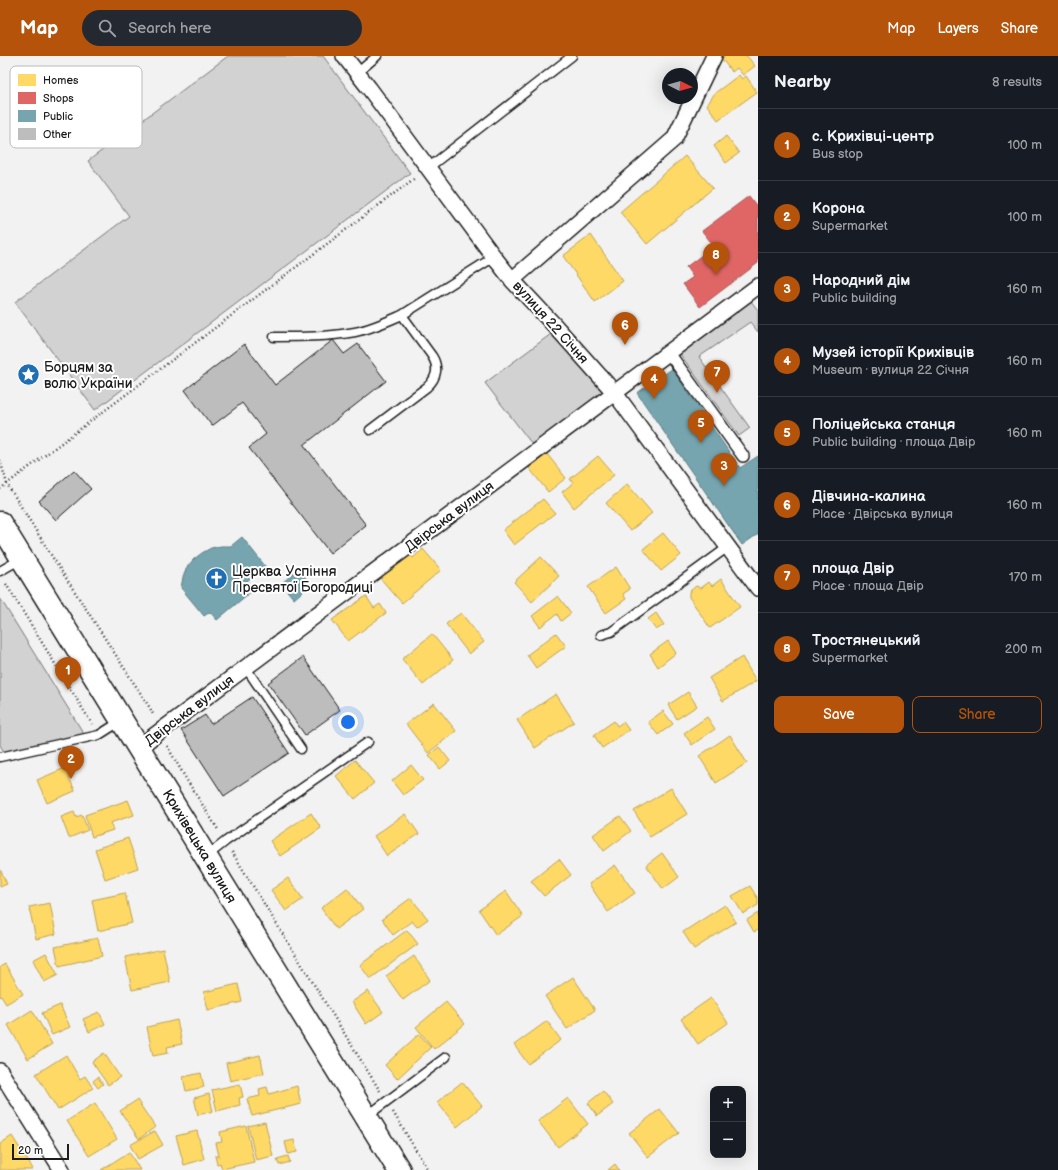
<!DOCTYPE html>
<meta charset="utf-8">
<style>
:root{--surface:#171b24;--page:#242831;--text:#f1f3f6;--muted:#9ea1a6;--line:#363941;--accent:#b45309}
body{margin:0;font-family:"Balsamiq Sans",sans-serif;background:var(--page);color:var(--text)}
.controls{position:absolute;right:12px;bottom:12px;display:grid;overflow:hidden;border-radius:8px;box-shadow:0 4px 16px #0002}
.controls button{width:36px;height:36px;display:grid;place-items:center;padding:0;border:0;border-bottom:1px solid var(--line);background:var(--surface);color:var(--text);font:20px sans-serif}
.compass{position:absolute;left:662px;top:12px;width:36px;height:36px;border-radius:50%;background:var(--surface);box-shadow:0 4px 16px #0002;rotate:96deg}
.scale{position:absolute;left:12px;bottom:10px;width:57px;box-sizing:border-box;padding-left:4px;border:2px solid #1c1c1c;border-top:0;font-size:11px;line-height:14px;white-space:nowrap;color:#1c1c1c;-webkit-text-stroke:3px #fff;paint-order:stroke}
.you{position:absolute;left:348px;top:666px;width:14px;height:14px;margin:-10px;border:3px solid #fff;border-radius:50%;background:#1a73e8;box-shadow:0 0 0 6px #1a73e833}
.badge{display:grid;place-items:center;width:26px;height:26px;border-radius:50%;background:var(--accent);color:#fff;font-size:13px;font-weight:700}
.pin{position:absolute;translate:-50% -33px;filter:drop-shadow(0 1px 2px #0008)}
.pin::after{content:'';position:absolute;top:21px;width:14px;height:12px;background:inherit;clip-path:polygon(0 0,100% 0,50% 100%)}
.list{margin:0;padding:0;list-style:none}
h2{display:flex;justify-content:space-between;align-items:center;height:52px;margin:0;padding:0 16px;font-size:17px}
h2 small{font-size:13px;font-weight:400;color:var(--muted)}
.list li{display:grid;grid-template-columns:26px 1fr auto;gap:12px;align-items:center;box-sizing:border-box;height:72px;padding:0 16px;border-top:1px solid var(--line)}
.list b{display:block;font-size:15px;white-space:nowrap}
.list p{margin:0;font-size:13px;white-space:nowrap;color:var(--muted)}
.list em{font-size:13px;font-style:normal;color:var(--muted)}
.actions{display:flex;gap:8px;padding:12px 16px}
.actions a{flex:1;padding:9px 0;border:1px solid var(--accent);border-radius:8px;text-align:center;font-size:14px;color:var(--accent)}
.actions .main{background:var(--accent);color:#fff}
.icon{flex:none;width:22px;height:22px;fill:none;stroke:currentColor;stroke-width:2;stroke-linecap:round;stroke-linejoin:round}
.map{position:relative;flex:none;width:758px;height:1114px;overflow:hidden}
header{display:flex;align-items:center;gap:24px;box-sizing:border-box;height:56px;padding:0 20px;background:var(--accent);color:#fff}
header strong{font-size:19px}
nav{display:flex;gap:22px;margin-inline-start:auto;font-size:14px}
.search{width:280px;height:36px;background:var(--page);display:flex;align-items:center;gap:10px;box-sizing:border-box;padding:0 14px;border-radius:22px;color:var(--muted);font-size:15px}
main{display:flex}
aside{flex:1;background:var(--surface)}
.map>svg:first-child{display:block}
.green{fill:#d2d2d2;stroke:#777}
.homes{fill:#ffd966;stroke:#bba050}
.shops{fill:#e06666;stroke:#a55050}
.public{fill:#76a5af;stroke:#5b7c83}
.building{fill:#bdbdbd;stroke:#1c1c1c}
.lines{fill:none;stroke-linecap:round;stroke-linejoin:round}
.service-casing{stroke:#1c1c1c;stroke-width:11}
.pedestrian-casing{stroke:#1c1c1c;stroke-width:14}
.minor-casing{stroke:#1c1c1c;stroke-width:18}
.primary-casing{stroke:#1c1c1c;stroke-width:25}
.path{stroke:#1c1c1c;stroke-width:2.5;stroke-dasharray:1 3;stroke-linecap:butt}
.service{stroke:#fff;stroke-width:8}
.pedestrian{stroke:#fff;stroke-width:11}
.minor{stroke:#fff;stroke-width:15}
.primary{stroke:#fff;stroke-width:22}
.labels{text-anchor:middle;stroke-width:4;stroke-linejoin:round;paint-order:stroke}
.street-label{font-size:14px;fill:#1c1c1c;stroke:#fff}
.poi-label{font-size:14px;fill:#1c1c1c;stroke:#fff;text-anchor:start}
.key{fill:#fff;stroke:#bbb;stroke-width:1}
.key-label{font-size:11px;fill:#1c1c1c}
</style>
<header>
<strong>Map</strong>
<div class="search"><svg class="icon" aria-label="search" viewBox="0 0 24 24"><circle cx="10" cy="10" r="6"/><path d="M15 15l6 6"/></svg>Search here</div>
<nav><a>Map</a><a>Layers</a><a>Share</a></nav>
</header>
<main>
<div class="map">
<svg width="758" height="1114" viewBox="0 0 758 1114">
<rect width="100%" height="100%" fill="#f2f2f2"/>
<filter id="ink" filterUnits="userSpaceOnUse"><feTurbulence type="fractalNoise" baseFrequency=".025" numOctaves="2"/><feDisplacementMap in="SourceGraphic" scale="8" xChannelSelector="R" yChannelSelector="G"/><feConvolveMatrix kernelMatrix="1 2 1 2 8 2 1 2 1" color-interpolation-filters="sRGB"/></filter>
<g filter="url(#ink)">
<path class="green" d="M228,0H323L410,117L95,354L15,246L129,160L88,105Z
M746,239L758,254V276L750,266L699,301L750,372L739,380L675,291Z
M555,275L609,335L535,392L485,327Z
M0,542L84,678L4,696L0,689Z"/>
<path class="homes" d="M725,0H747L755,10L743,19L737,12L732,16L721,2Z
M739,19L742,23L746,20L757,36L718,64L707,49L715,37Z
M726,80L739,97L726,107L714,90Z
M685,100L713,132L647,188L620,156Z
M591,179L623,225L595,246L563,200Z
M547,398L566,422L548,436L529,412Z
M598,400L614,419L574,452L562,436L573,427L570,423Z
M627,428L652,457L630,475L606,447Z
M543,443L555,457L514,489L503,474Z
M663,477L681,499L661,515L643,493Z
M423,493L441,514L402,547L380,522L409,497L413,502Z
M541,501L559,520L532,546L514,526Z
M616,511L630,533L623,538L626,543L606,557L588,531Z
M721,523L740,551L710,572L689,541V536L696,530L701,532L709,526L712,530Z
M366,540L374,552L380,548L386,557L348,585L332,564Z
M558,540L571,557L561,565L557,558L540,571L532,560Z
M461,557L484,586L469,598L446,568Z
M656,557L664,569L656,574L648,563Z
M556,577L566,590L536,612L527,599Z
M432,578L453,604L423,629L402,603Z
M668,585L676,597L658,611L650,598Z
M742,601L756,625L723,645L709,622Z
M688,636L697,650L677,663L668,649Z
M556,638L574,666L535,692L517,664Z
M434,647L456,675L428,697L406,668Z
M663,655L673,668L658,679L648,666Z
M707,661L715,673L692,689L684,677Z
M614,665L617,670L623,666L629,674L602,692L594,679Z
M730,679L747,707L716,727L699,700Z
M439,691L450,705L440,713L429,699Z
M355,704L374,727L355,743L336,720Z
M411,709L423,724L403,739L392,725Z
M65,712L75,735L47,747L37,724Z
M671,732L687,758L650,781L634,755Z
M128,744L134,759L110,767L113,774L92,781L85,759Z
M74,756L76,761L82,759L88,774L69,782L61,761Z
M311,757L321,772L280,800L270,785Z
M405,758L419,778L387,800L374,780Z
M620,760L631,775L604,795L593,779Z
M128,782L138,812L105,823L95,793Z
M662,797L679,821L663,833L646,809Z
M559,803L571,819L544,840L531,825Z
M615,809L635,837L608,856L589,828Z
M0,813L7,828L0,831Z
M288,822L303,843L286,855L271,834Z
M750,830L758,843V849L743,858L732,840Z
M347,832L363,853L336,873L321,852Z
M506,835L523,860L496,879L479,854Z
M125,837L132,867L98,875L92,844Z
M411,842L428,863L417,871L412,865L393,879L382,863Z
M50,847L56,878L36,883L29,851Z
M725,849L736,866L694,893L683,876Z
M758,857V874L754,876L747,864Z
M407,874L418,888L370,923L360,909Z
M98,882L102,900L59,910L55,891Z
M163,893L170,926L132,934L125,901Z
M46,897L58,919L44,926L33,904Z
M414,900L430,924L403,944L386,920Z
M5,908L23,938L6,948L1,940L0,941V911Z
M573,921L595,954L567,973L545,940Z
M238,928L242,946L208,954L204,936Z
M368,935L383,956L366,968L352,946Z
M711,942L728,967L698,988L681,963Z
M446,946L465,968L434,993L416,971Z
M60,949L70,971L52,979L42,957Z
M32,954L52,988L28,1003L8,969Z
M99,956L105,968L89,976L83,963Z
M177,964L182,988L167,991L168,997L153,1000L147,971Z
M547,965L561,984L528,1008L514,989Z
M419,978L431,991L397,1023L385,1009Z
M104,997L120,1021L108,1029L92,1006Z
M66,999L80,1023L85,1020L93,1032L58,1054L36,1018Z
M260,999L264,1017L230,1025L226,1007Z
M201,1017L204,1031L186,1035L183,1021Z
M98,1021L103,1028L98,1032L93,1025Z
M462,1026L482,1050L457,1071L437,1046Z
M240,1028L243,1041L239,1042L240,1049L217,1055L212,1034Z
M297,1030L301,1048L252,1060L247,1043L260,1040L259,1033L267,1031L269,1038Z
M603,1035L613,1048L597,1060L588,1047Z
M209,1038L213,1055L198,1059L194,1042Z
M568,1042L588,1068L558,1091L538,1065Z
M137,1044L155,1071L139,1083L120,1055Z
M95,1047L117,1083L89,1100L67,1065Z
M660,1053L679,1077L648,1101L629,1077Z
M265,1066L273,1100L256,1104L248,1070Z
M246,1070L254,1106L222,1113L220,1107L217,1108L215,1100H219L216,1087L222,1086L220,1076Z
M155,1075L163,1089L138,1103L130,1089Z
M197,1075L204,1103L184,1109L176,1080Z
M12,1080L33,1113L32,1114H0V1088Z
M294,1084L297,1096L288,1098L285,1086Z
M129,1096L140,1114H101Z
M288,1100L290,1106L279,1109L277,1103Z
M615,1108L619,1114H608Z"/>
<path class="shops" d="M749,140L758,152V207L700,251L683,228L693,221L686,211L714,190L702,175Z"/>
<path class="public" d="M672,313L740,412L758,400V478L742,489L637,337Z
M242,481L265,510L247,525L254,533L217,564L210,556L204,560L181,532L183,521L187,511L194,503L202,497L211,492L221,490H231Z
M298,513L311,528L294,543L281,528Z"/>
<path class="building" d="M333,284L344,298L358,288L386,325L304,389L366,469L330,497L249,392L266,378L242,347L212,370L185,334L244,288L275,329Z
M74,414L91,433L56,464L39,445Z
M303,601L340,654L305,679L268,627Z
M252,641L289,697L224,740L181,674L205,659L211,668Z"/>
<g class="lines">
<defs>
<path id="service" d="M357,17L377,0
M428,112L572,0
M274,281C301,281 328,281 355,276C371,273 386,266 402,259
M370,374L427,331C437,322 439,311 432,300L402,259L494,201
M0,515L21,503
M601,579L611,576L728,491
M246,612L301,693
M0,701L99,679L121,665
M207,800L226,785L368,686
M367,1060L446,1001"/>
<path id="pedestrian" d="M669,297L743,400"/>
<path id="minor" d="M344,0L369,32L494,201L512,224L556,271L614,336L758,532
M512,224L674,83L714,0
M139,691L758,230
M0,1015L62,1114"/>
<path id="primary" d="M0,467L399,1114"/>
</defs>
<use href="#service" class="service-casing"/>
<use href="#pedestrian" class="pedestrian-casing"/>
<use href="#minor" class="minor-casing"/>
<use href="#primary" class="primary-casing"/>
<path class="path" d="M0,404L7,428L53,502L150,652L154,660
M0,433L415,122
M6,528L92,668
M167,690L188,726L219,775
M232,796L380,1035
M393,1056L428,1114"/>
<use href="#service" class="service"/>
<use href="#pedestrian" class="pedestrian"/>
<use href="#minor" class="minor"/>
<use href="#primary" class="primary"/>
</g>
</g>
<defs>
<symbol id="sight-disc" viewBox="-11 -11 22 22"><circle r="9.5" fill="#1f6fb2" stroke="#fff"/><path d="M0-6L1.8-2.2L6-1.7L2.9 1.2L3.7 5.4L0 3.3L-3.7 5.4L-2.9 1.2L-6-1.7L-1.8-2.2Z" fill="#fff"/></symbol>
<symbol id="church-disc" viewBox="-11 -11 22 22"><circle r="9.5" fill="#1f6fb2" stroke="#fff"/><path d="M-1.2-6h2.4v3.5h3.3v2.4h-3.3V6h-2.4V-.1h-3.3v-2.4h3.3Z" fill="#fff"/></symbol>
</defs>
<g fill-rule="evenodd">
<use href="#sight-disc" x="16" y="306" width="25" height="25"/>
<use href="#church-disc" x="204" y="510" width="25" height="25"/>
</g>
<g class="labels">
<g class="street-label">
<text transform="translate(551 266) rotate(48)" y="5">вулиця 22 Січня</text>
<text transform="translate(449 460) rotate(-37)" y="5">Двірська вулиця</text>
<text transform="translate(189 654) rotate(-37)" y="5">Двірська вулиця</text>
<text transform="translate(200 790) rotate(59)" y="5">Крихівецька вулиця</text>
</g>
<g class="poi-label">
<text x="44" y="316">Борцям за<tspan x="44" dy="16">волю України</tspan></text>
<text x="232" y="520">Церква Успіння<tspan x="232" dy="16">Пресвятої Богородиці</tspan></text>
</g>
</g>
<rect x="10" y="10" width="132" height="82" rx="6" class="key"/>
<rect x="18" y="18" width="18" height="12" fill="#ffd966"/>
<rect x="18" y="36" width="18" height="12" fill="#e06666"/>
<rect x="18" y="54" width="18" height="12" fill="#76a5af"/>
<rect x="18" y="72" width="18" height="12" fill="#bdbdbd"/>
<g class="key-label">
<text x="43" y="28">Homes</text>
<text x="43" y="46">Shops</text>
<text x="43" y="64">Public</text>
<text x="43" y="82">Other</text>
</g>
</svg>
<div class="controls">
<button>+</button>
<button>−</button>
</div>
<svg class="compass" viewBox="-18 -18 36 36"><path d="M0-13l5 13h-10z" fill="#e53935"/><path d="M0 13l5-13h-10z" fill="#9ea1a6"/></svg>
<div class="scale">20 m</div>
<div class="you"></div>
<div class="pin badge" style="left:68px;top:634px">1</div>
<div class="pin badge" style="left:71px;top:723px">2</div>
<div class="pin badge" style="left:724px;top:430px">3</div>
<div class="pin badge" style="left:654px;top:343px">4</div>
<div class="pin badge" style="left:701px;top:387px">5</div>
<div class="pin badge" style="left:625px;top:289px">6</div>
<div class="pin badge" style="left:717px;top:337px">7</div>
<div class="pin badge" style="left:716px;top:219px">8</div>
</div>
<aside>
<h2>Nearby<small>8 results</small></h2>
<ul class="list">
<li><span class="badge">1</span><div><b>с. Крихівці-центр</b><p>Bus stop</p></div><em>100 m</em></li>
<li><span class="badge">2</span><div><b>Корона</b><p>Supermarket</p></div><em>100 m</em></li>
<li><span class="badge">3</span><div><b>Народний дім</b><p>Public building</p></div><em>160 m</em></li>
<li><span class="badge">4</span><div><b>Музей історії Крихівців</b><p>Museum · вулиця 22 Січня</p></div><em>160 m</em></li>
<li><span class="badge">5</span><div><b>Поліцейська станця</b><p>Public building · площа Двір</p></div><em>160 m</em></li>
<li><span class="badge">6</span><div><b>Дівчина-калина</b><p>Place · Двірська вулиця</p></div><em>160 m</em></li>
<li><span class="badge">7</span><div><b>площа Двір</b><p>Place · площа Двір</p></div><em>170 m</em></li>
<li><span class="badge">8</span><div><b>Тростянецький</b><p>Supermarket</p></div><em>200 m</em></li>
</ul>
<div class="actions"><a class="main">Save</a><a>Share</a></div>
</aside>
</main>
